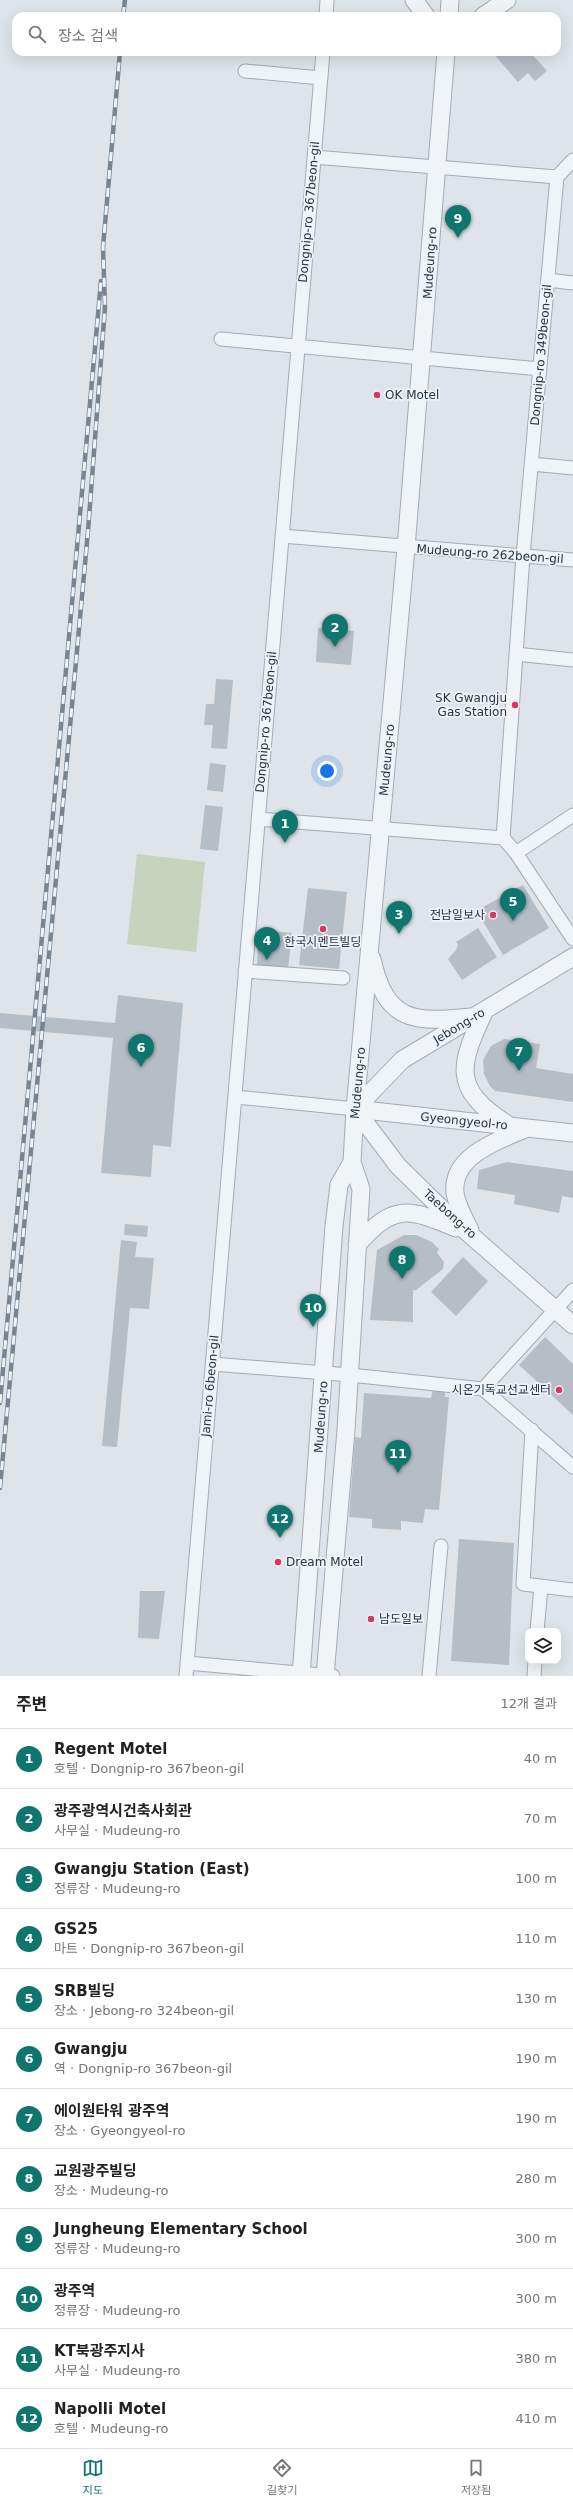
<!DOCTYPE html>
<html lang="ko">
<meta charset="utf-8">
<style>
:root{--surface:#fff;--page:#f2f2f2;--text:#222;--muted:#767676;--line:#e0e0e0;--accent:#0f766e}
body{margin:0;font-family:"DejaVu Sans","Noto Sans KR",sans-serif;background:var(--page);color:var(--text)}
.controls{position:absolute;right:12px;bottom:12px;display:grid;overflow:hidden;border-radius:8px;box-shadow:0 4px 16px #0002}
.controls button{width:36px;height:36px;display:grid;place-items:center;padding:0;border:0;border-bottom:1px solid var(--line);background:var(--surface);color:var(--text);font:20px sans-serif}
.you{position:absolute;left:327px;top:771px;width:14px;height:14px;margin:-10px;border:3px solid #fff;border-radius:50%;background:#1a73e8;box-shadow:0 0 0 6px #1a73e833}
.badge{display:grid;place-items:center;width:26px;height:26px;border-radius:50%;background:var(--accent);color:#fff;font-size:13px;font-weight:700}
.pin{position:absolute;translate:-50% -33px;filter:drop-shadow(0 1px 2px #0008)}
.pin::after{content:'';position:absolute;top:21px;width:14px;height:12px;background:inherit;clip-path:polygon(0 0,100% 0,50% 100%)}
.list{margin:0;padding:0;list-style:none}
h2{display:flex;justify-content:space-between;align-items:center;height:52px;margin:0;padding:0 16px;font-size:17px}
h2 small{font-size:13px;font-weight:400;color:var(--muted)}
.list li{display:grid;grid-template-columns:26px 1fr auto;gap:12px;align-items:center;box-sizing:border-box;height:60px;padding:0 16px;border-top:1px solid var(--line)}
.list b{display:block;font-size:15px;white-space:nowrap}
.list p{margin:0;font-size:13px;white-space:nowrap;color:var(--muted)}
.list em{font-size:13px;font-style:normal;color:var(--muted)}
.icon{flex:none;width:22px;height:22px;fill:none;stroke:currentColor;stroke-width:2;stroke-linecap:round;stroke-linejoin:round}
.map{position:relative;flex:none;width:573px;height:1676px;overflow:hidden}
.search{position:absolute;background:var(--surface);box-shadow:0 4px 16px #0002;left:12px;right:12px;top:12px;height:44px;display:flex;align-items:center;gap:10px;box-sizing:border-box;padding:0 14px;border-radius:12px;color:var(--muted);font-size:15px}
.sheet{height:772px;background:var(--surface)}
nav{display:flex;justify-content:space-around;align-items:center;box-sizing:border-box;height:56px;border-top:1px solid var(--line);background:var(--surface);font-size:11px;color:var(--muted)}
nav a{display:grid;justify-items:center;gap:2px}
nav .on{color:var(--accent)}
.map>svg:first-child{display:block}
.green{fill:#c6d4be}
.building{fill:#b5bdc7}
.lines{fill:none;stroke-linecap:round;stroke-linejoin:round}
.minor-casing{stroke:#a3abb4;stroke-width:15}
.tertiary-casing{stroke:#a3abb4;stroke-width:19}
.minor{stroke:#f1f4f7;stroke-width:13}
.tertiary{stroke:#f1f4f7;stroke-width:17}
.rail-casing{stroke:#768595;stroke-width:4.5}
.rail{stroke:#eef3f7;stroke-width:3;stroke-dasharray:9;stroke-linecap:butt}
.poi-dot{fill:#dc3560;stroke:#eef3f7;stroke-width:1.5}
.labels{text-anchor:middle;stroke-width:3.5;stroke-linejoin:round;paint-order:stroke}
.street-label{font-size:12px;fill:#263342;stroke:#eef3f7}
.poi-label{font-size:12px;fill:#263342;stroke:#eef3f7;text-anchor:start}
</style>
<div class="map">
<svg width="573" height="1676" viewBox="0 0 573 1676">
<rect width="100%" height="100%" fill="#dee4e9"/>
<path class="green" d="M137,854L205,862L196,952L127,944Z"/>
<path class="building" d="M492,52H530L547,71L535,81L528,73L518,82Z
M318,628L354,631L351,665L316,662Z
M216,679L233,680L227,749L211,748L213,725H204L206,704H214Z
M210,763L226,765L223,792L207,790Z
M205,805L223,807L218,851L200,849Z
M523,885L549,928L503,955L478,913L484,910L483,907Z
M308,888L347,892L339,969L299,965Z
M478,928L497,957L462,980L448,959L456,950L458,945L456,942Z
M259,930L292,933L288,969L257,965Z
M118,995L183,1003L171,1147L153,1145L151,1177L101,1173L113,1038L0,1028V1013L115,1023Z
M504,1039L540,1044L536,1068L573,1074V1102L495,1091L490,1086L484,1074L483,1060L491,1046Z
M507,1162L573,1171V1198L562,1196L559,1213L514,1204L515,1195L477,1189L479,1170Z
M125,1224L148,1226L147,1237L124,1235Z
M404,1235H416L432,1242L439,1249L437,1253L444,1262L443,1269L416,1290H413V1322L370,1320L377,1250Z
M121,1240L137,1242L135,1257L154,1258L149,1309L130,1308L117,1447L102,1446Z
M463,1257L488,1281L456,1316L431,1292Z
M545,1337L573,1364V1415L519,1365Z
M445,1389V1397H449L439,1510L425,1509L423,1523L401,1521V1530L372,1528V1519L349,1517L355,1437L361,1438L364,1393L431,1398L433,1390Z
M459,1539L514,1543L509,1665L451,1661Z
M140,1591H165L159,1639L138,1638Z
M239,1673L253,1675V1676H239Z"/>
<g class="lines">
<defs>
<path id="minor" d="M326,16L327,0
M245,71L321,78
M314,157L557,177
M573,160L557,177L523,556L503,838L516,853L573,939
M548,280L573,283
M221,339L540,369
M532,464L573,468
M282,536L573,560
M516,654L573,660
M258,819L503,838
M516,853L573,815
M245,971L343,978
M236,1097L355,1109
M212,1364L350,1375L483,1389L573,1467
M483,1389L573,1290
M532,1430L523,1584L573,1590
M537,1631L541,1587
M187,1663L333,1676
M186,1676L323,52
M429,1676L441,1546
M534,1676L535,1661"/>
<path id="tertiary" d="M414,0L426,16
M449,16L450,0
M483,16L507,0
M372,959C386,1022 413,1023 471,1017
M485,1010C460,1064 450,1088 507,1124
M355,1109L398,1166L449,1216L573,1325
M355,1109L402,1060L573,957
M355,1109L573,1133
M470,1230C464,1218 457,1206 455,1193C451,1155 500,1140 527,1128
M357,1245C394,1203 408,1208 456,1228
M301,1676L334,1226L339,1185L352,1162
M325,1676L346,1430L361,1189L352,1162L355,1109L406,548L446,52"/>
</defs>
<use href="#minor" class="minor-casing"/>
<use href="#tertiary" class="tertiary-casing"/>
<use href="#minor" class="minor"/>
<use href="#tertiary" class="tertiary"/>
<defs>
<path id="rail" d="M123,16L125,0
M0,1403L101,281
M0,1488L88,531L105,307L103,247L120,52"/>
</defs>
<use href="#rail" class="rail-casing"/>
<use href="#rail" class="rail"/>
</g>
<g class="poi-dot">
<circle cx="377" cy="395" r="4"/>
<circle cx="515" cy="705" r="4"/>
<circle cx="493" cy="915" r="4"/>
<circle cx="323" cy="929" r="4"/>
<circle cx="559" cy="1390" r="4"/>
<circle cx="278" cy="1562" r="4"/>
<circle cx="371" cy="1619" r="4"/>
</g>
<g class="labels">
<g class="street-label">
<text transform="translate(309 212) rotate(-85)" y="4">Dongnip-ro 367beon-gil</text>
<text transform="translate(430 263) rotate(-86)" y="4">Mudeung-ro</text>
<text transform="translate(541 355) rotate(-85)" y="4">Dongnip-ro 349beon-gil</text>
<text transform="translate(490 554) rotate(4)" y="4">Mudeung-ro 262beon-gil</text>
<text transform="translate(266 722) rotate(-85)" y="4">Dongnip-ro 367beon-gil</text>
<text transform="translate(387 760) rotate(-85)" y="4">Mudeung-ro</text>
<text transform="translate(459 1026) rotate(-31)" y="4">Jebong-ro</text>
<text transform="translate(358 1083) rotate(-85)" y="4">Mudeung-ro</text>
<text transform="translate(464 1121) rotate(6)" y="4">Gyeongyeol-ro</text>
<text transform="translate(450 1214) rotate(42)" y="4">Taebong-ro</text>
<text transform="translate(210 1386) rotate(-85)" y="4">Jami-ro 6beon-gil</text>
<text transform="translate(321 1417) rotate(-86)" y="4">Mudeung-ro</text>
</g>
<g class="poi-label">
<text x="385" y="399">OK Motel</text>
<text x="507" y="702" text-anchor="end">SK Gwangju<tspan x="507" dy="14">Gas Station</tspan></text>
<text x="485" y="919" text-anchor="end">전남일보사</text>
<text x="323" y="946" text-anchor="middle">한국시멘트빌딩</text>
<text x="551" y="1394" text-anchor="end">시온기독교선교센터</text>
<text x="286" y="1566">Dream Motel</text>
<text x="379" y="1623">남도일보</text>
</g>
</g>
</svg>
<div class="controls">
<button><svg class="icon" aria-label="layers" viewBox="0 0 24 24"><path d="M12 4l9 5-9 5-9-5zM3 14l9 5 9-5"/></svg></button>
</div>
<div class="you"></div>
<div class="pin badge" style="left:285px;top:843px">1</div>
<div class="pin badge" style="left:335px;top:647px">2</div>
<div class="pin badge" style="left:399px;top:934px">3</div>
<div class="pin badge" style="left:267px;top:960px">4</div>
<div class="pin badge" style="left:513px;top:921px">5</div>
<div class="pin badge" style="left:141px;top:1067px">6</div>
<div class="pin badge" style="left:519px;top:1071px">7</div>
<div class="pin badge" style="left:402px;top:1279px">8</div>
<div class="pin badge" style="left:458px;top:238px">9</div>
<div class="pin badge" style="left:313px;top:1327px">10</div>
<div class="pin badge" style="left:398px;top:1473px">11</div>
<div class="pin badge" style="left:280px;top:1538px">12</div>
<div class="search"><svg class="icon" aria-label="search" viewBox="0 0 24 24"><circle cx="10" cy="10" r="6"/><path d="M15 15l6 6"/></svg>장소 검색</div>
</div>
<section class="sheet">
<h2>주변<small>12개 결과</small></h2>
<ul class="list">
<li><span class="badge">1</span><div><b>Regent Motel</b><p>호텔 · Dongnip-ro 367beon-gil</p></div><em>40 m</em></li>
<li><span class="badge">2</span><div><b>광주광역시건축사회관</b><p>사무실 · Mudeung-ro</p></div><em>70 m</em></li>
<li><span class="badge">3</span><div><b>Gwangju Station (East)</b><p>정류장 · Mudeung-ro</p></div><em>100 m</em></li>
<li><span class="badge">4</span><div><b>GS25</b><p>마트 · Dongnip-ro 367beon-gil</p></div><em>110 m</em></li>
<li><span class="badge">5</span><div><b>SRB빌딩</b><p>장소 · Jebong-ro 324beon-gil</p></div><em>130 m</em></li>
<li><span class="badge">6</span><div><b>Gwangju</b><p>역 · Dongnip-ro 367beon-gil</p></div><em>190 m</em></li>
<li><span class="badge">7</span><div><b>에이원타워 광주역</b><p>장소 · Gyeongyeol-ro</p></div><em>190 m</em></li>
<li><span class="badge">8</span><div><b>교원광주빌딩</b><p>장소 · Mudeung-ro</p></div><em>280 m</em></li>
<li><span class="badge">9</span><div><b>Jungheung Elementary School</b><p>정류장 · Mudeung-ro</p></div><em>300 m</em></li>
<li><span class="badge">10</span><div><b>광주역</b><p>정류장 · Mudeung-ro</p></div><em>300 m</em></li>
<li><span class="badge">11</span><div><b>KT북광주지사</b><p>사무실 · Mudeung-ro</p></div><em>380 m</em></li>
<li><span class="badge">12</span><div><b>Napolli Motel</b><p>호텔 · Mudeung-ro</p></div><em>410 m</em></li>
</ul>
</section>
<nav>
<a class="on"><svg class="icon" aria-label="map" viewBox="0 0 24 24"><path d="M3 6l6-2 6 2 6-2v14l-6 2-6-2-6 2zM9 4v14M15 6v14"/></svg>지도</a>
<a><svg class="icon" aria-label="directions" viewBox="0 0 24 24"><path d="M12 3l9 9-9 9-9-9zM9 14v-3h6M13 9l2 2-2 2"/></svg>길찾기</a>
<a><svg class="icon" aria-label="saved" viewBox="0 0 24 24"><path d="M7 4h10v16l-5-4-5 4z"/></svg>저장됨</a>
</nav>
